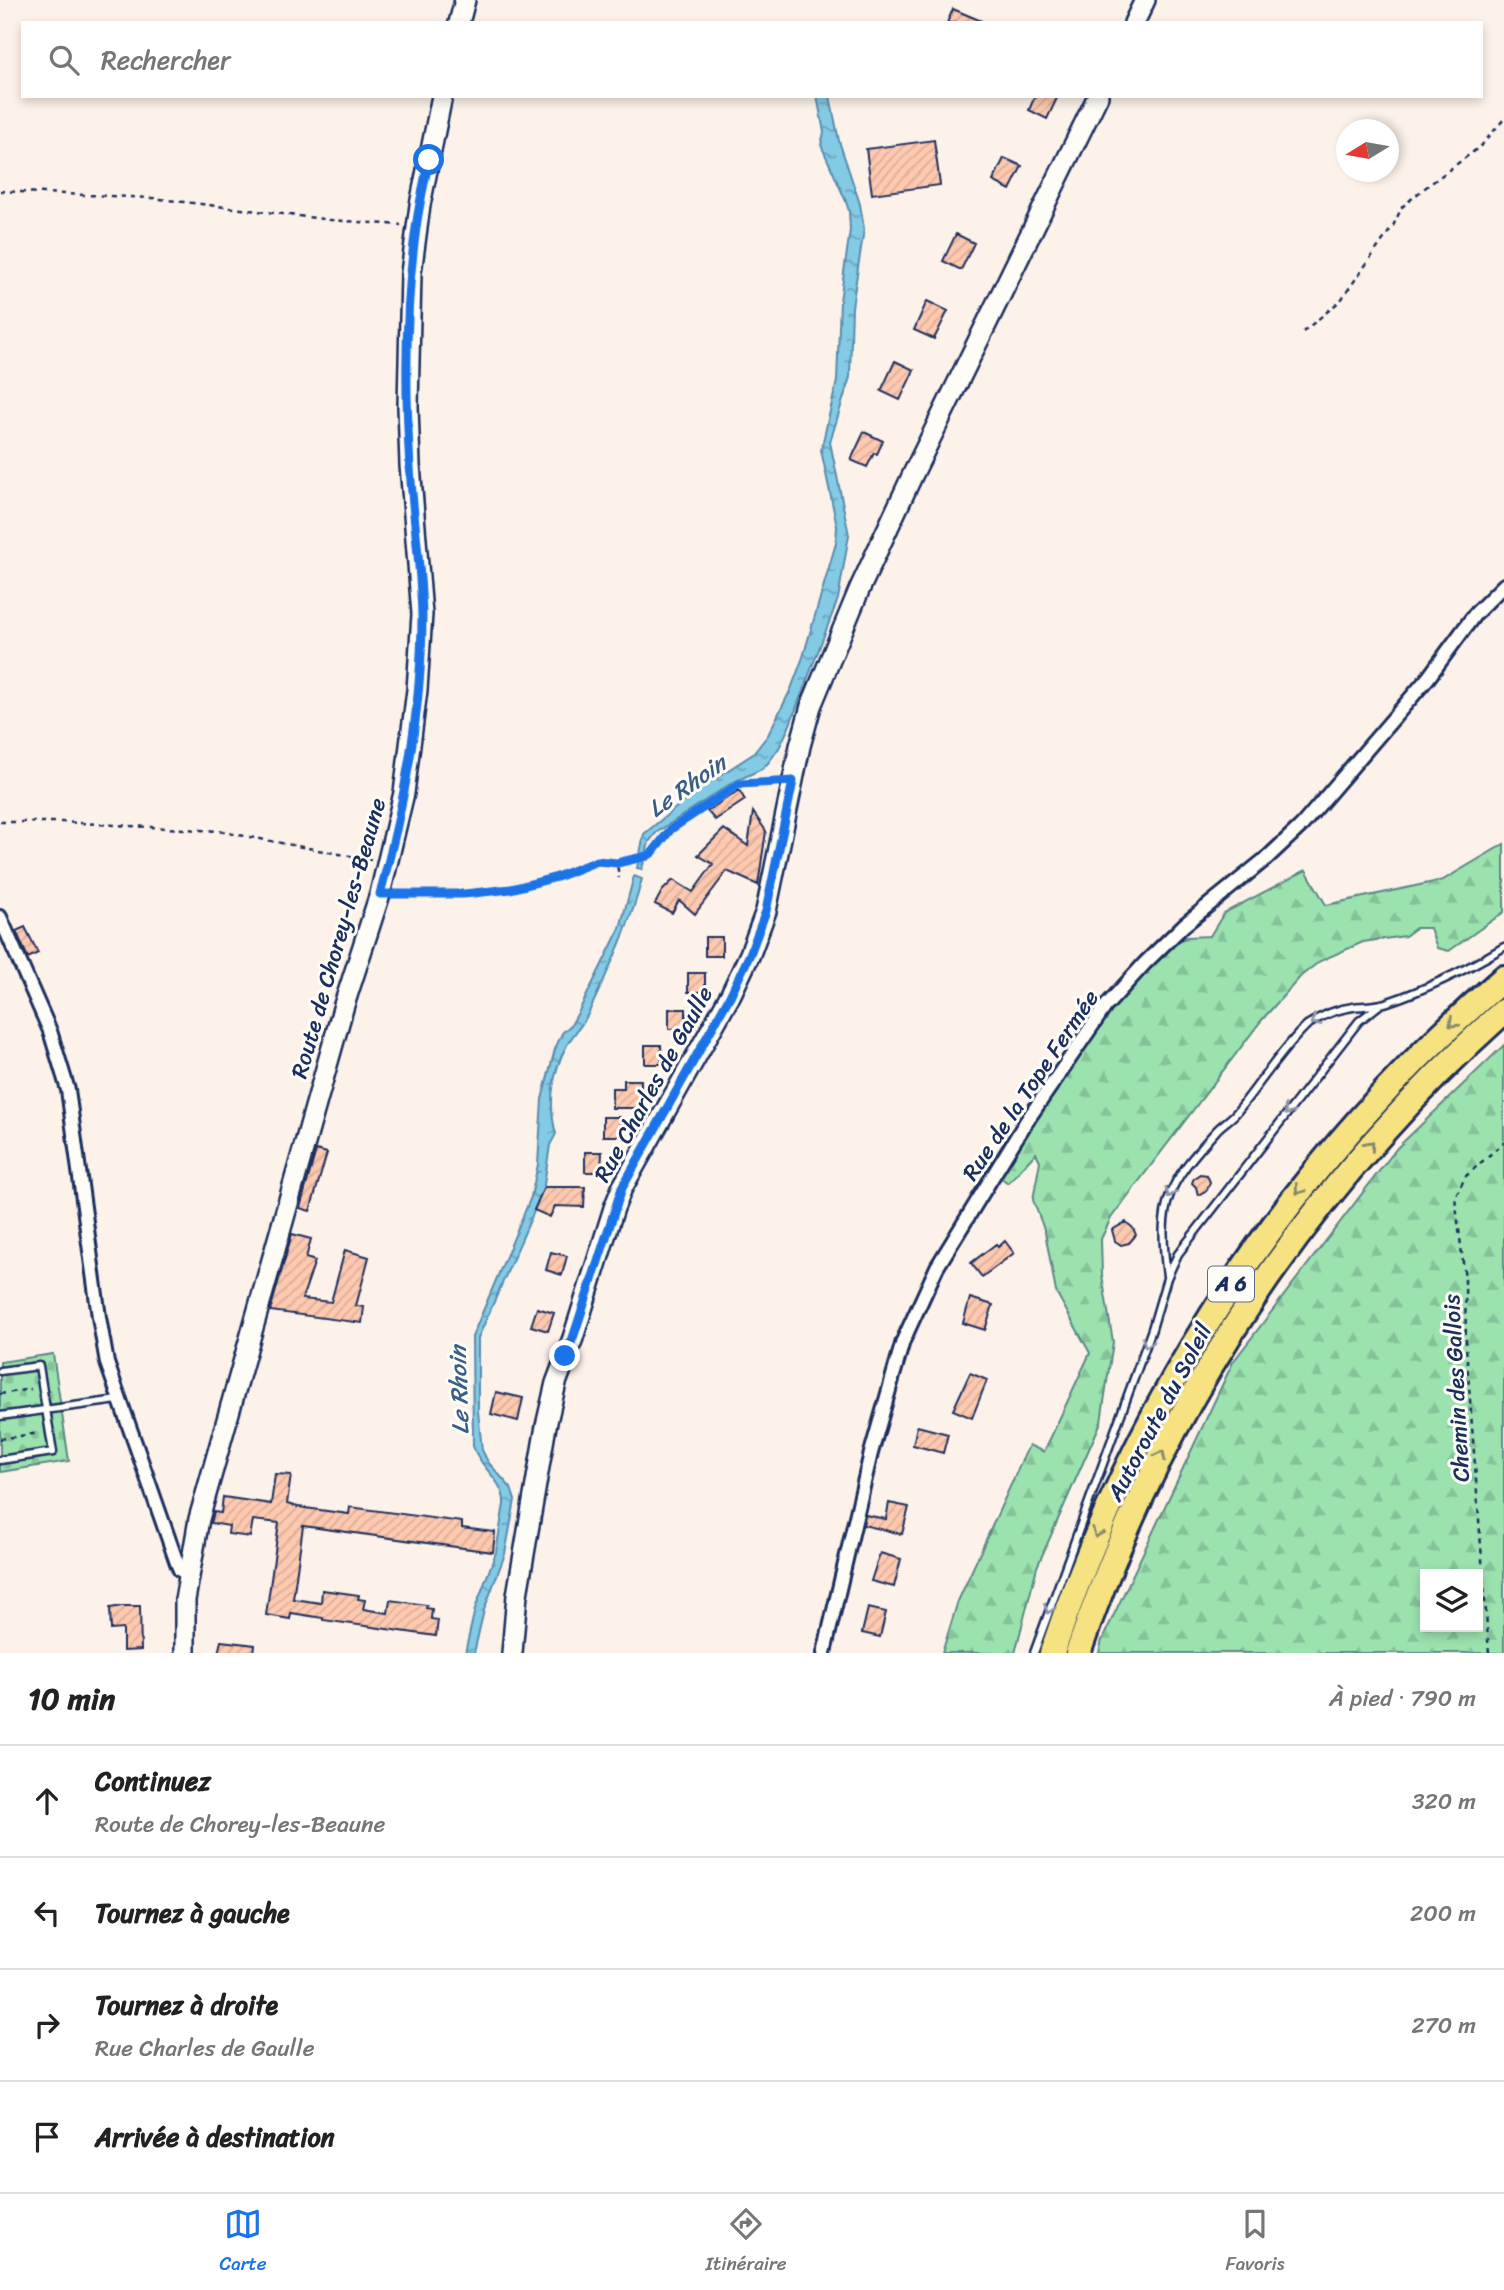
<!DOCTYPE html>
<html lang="fr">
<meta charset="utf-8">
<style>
:root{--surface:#fff;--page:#f6f6f6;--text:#222;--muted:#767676;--line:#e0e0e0;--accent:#1a73e8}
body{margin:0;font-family:Sriracha,sans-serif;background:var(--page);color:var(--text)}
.controls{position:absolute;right:21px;bottom:21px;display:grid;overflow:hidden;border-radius:0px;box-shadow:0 4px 10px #0003}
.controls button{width:63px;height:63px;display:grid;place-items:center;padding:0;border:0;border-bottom:2px solid var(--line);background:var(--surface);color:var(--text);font:35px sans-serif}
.compass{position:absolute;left:1336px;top:119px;width:63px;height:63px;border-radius:50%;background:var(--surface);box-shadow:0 4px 10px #0003;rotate:259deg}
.stop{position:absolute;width:21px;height:21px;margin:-16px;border:5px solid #1a73e8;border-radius:50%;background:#fff}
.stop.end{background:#1a73e8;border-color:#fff;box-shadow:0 2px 7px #0008}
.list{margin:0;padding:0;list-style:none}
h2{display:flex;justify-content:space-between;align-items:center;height:91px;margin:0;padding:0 28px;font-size:30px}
h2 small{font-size:23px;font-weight:400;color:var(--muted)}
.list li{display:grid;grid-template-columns:46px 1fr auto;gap:21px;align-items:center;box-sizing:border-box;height:112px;padding:0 28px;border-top:2px solid var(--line)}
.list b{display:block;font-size:26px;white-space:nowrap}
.list p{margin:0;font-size:23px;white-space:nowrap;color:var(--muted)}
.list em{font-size:23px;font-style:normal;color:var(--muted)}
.icon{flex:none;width:38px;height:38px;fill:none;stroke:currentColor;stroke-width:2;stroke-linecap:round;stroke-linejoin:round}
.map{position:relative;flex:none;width:1504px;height:1653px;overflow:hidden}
.search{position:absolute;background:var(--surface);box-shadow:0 4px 10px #0003;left:21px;right:21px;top:21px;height:77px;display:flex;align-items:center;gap:18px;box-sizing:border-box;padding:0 24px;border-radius:0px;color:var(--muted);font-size:26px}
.sheet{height:539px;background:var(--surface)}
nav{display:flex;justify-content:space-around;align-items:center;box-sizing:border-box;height:98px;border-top:2px solid var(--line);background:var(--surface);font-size:19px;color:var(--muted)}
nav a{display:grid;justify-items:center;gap:4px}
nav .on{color:var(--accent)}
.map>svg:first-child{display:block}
.forest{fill:url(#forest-firs);stroke:#5b8886;stroke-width:2;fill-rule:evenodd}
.cemetery{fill:url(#cemetery-stones);stroke:#5b8886;stroke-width:2}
.water{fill:url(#water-ripples);stroke:#598cae;stroke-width:2}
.building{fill:url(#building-hatch);stroke:#1b2f5e;stroke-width:2}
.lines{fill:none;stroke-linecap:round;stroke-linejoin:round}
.lane-casing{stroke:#1b2f5e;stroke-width:11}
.street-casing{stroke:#1b2f5e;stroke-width:18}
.secondary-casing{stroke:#1b2f5e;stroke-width:24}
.highway-casing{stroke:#1b2f5e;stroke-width:30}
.path{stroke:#1b2f5e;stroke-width:2.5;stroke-dasharray:5 5;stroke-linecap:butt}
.lane{stroke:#fdfcf7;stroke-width:6}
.street{stroke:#fdfcf7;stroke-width:12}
.secondary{stroke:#fdfcf7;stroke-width:19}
.highway{stroke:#f6e281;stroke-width:24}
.oneway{stroke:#8c96aa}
.oneway2{stroke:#888870}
.route{stroke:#1a73e8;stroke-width:9}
.labels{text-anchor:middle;stroke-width:6;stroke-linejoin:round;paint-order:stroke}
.shield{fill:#fdfcf7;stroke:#5f6c8c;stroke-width:2}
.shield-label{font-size:21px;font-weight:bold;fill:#1b2f5e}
.street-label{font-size:23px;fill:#1b2f5e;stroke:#fdfcf7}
.water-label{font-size:24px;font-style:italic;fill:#3a5e86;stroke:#fdfcf7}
</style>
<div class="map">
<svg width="1504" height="1653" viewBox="0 0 1504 1653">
<defs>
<pattern id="forest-firs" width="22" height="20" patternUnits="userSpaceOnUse" patternTransform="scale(1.75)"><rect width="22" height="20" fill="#9be2af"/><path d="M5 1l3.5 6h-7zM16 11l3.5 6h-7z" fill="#85c299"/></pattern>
<pattern id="cemetery-stones" width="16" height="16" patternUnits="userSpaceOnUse" patternTransform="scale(1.75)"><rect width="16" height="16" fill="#9be2af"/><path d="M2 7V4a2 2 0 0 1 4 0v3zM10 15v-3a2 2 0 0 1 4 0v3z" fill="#85c299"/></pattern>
<pattern id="water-ripples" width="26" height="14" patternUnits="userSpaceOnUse" patternTransform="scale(1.75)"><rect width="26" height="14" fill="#83cae4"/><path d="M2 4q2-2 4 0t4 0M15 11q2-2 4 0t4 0" fill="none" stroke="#6aa4bc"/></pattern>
<pattern id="building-hatch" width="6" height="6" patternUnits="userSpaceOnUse" patternTransform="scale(1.75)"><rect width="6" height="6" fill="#fec9af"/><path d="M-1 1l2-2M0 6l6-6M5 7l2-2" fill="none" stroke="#d9ad99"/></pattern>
</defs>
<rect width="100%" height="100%" fill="#fdf2e9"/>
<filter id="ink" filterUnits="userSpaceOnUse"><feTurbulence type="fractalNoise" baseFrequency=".0143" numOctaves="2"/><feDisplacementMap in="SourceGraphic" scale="14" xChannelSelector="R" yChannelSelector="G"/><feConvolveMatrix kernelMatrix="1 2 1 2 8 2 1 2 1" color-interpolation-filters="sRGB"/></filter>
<g filter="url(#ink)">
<path class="forest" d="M1504,844V912L1449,951L1437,948L1430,928H1416L1405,936L1363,942L1320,961L1301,976L1261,1021L1111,1218L1101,1239L1102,1275L1113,1342L1101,1422L1037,1567L1015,1653H942L958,1601L1029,1445L1044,1452L1090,1353L1056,1292L1045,1232L1033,1200L1040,1161L1036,1153L1008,1183L996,1174L1103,1014L1170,945L1187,937L1210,936L1224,913L1306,870L1326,905L1443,880Z
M1504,1045V1653H1099L1102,1640L1233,1362L1397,1148ZM1425,1574H1478V1627H1425Z"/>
<path class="cemetery" d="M53,1354L69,1461L0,1472V1362Z"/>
<path class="water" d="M817,96H830L839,141L860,204L864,229L852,307L850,377L830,442L849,535L838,599L789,727L779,748L768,763L762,769L732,783L656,833L649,842L642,869L637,868L644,834L696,791L753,754L768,735L791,689L803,657L836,543L837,526L821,450L837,381L840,301L850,230L849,211L845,199L821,145L824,132Z
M634,876L642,879C630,926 609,969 588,1014C582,1026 573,1034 567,1045C552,1072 548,1105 556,1134L550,1145L543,1191L478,1338V1411L482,1450L488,1462L511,1488L515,1500L505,1554L484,1610L474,1653H465L475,1609L496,1552L504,1504C505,1481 480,1469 473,1446L472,1337L531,1197L538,1164L542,1099L555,1049L562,1033L571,1025L579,1011L620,928Z"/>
<path class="building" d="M953,9L986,23H947Z
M1035,96H1058L1047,119L1029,110Z
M934,140L940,185L872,194L866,149Z
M1004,158L1022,166L1010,190L993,181Z
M956,234L974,243L961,270L943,261Z
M927,301L948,311L934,339L914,330Z
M895,361L914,370L900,400L881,391Z
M864,432L883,441L877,454L874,453L867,467L851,460Z
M739,790L745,800L715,820L707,811Z
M753,812L766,831L758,885L727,871L695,914L679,900L672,913L655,904L662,891L673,880L693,892L713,864L698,855L724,829L748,846Z
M25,927L38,953L28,958L16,931Z
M705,937H722V956H705Z
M688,973H705V992H688Z
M669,1009H686V1029H669Z
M645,1045H661L662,1064H645Z
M624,1080H641V1108H612V1088H624Z
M603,1117H620V1136H603Z
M316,1150L327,1153L310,1211L300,1208Z
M585,1152H602L601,1172H585Z
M1200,1174L1207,1175L1210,1182L1207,1190L1198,1195L1196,1187L1192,1183L1194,1178Z
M544,1187H585L584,1207L555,1206L550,1217L534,1210Z
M1126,1222L1133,1228L1136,1235L1129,1243L1121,1245L1115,1241L1112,1230Z
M292,1234L311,1239L306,1258L315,1261L302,1299L331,1302L345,1250L369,1257L356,1306L364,1307L362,1323L270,1311Z
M1005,1241L1014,1253L982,1277L971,1263L996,1244L998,1247Z
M551,1252L567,1256L562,1275L546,1270Z
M970,1298L993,1305L985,1330L963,1323Z
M537,1308L554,1313L548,1331L531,1326Z
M970,1373L987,1380L972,1418L953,1410Z
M496,1392L523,1398L518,1421L491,1414Z
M917,1426L948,1434L943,1453L913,1445Z
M275,1474L291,1475L287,1504L298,1507L349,1514L350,1507L462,1522V1528L495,1532L493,1552L303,1526L293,1599L321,1603L322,1590L359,1595L358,1599L365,1600L363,1609L388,1613L390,1600L427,1605L426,1608L432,1609L431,1619L438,1620L436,1636L323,1620V1618L291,1613L290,1619L266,1615L279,1523L253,1520L250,1537L228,1534L229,1526L211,1523L214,1512L221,1513L223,1497L271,1504Z
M889,1503L909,1507L902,1534L863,1525L865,1515L886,1519Z
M880,1553L901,1559L894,1587L871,1581Z
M122,1606H140L141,1650L123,1651V1629L111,1630L110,1608Z
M868,1608L886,1612L880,1637L862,1633Z
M221,1641L255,1645L254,1653H218Z"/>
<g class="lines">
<defs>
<path id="lane" d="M1167,1276C1157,1202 1167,1185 1216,1131C1222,1124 1230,1120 1236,1113C1260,1084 1280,1051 1307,1025C1321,1016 1336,1009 1353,1007C1363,1006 1375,1006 1385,1003C1428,989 1466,970 1504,947
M0,1371L39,1366L53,1452L0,1460
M0,1416L118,1400
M1034,1653L1152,1329L1167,1278L1178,1254L1359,1021L1381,1004"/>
<path id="street" d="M0,917L50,1031L68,1090L99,1317L107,1363L177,1563L180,1570L189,1575
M824,1653L871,1453L903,1341L937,1267L1026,1122L1105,1007L1145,963L1184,925L1268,857L1302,825L1428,678L1475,614L1504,585"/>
<path id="secondary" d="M459,23L465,0
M1134,23L1145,0
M185,1653V1600L199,1519L344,1005L380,894L404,793L417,690L422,614L410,465L408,406L411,273L420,205L442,96
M512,1653L517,1595L546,1426L556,1383L573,1338L614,1208L622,1188L730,996L750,954L766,911L800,746L811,706L860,588L913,474L1098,96"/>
<path id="highway" d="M1052,1653C1141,1389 1292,1160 1504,978
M1078,1653C1164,1402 1307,1188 1504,1011"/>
</defs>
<use href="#lane" class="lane-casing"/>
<use href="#street" class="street-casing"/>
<use href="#secondary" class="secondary-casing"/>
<use href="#highway" class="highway-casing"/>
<path class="path" d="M0,191L152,198L331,220L401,225
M1303,332L1341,300L1393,226L1402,207L1421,191L1481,146L1504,119
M0,822H63L218,831L371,860
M617,863L647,856L653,852L671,829L739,784L775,782
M396,895L464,894L511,889L557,877L597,861L617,863L619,878
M0,1394L31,1389
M0,1439L39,1433
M1489,1653L1466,1346L1465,1279L1455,1197L1466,1176L1504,1142"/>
<use href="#lane" class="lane"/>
<use href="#street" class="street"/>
<use href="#secondary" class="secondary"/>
<use href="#highway" class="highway"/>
</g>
<defs><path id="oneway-chevron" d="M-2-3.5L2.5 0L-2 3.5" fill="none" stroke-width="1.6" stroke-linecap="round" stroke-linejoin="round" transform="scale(1.75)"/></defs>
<g class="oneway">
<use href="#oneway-chevron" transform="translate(1315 1021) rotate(149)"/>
<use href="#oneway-chevron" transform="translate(1288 1111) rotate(128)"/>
<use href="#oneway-chevron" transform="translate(1170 1193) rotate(113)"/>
<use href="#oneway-chevron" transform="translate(1147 1343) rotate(110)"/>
<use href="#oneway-chevron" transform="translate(1049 1609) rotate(110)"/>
</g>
<g class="oneway2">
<use href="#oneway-chevron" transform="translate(1453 1023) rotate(137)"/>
<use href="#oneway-chevron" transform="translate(1370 1145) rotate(-49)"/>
<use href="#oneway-chevron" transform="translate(1299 1190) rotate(128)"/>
<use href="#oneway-chevron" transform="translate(1161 1455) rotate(-63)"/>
<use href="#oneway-chevron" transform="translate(1097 1533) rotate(113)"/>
</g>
</g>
<g class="lines" filter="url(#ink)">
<path class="route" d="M429,160C424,183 419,205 416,228C405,306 405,389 410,467C413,517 421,566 422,616C422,707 404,807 380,894H464L511,889L557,877L597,861L617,863L647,856L653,852L671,829L739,784L793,781L766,911L750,954L730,996L622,1188L573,1338L565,1356"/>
</g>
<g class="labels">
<rect class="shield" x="1208" y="1266.5" width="46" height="35" rx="5"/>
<g class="shield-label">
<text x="1231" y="1291">A 6</text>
</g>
<g class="street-label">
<text transform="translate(338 938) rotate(-74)" y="8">Route de Chorey-les-Beaune</text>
<text transform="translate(653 1084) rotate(-61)" y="8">Rue Charles de Gaulle</text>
<text transform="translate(1030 1085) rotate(-56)" y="8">Rue de la Tope Fermée</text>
<text transform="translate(1456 1388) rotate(-93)" y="8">Chemin des Gallois</text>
<text transform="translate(1159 1412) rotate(-62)" y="8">Autoroute du Soleil</text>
</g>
<g class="water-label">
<text transform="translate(687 786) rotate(-35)" y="8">Le Rhoin</text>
<text transform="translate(459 1390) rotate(-92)" y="8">Le Rhoin</text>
</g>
</g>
</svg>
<div class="controls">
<button><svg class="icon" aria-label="layers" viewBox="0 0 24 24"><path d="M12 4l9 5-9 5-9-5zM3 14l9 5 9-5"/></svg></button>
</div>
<svg class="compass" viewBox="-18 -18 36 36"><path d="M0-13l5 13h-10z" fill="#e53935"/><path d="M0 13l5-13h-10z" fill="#767676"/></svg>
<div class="stop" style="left:429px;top:160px"></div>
<div class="stop end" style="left:565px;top:1356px"></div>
<div class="search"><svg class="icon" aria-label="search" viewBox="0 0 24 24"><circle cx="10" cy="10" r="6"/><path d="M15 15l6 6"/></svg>Rechercher</div>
</div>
<section class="sheet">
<h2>10 min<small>À pied · 790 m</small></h2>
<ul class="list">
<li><svg class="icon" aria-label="ahead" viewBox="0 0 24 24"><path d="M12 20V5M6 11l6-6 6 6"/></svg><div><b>Continuez</b><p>Route de Chorey-les-Beaune</p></div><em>320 m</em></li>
<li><svg class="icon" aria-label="left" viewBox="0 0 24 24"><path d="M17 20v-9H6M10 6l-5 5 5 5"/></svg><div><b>Tournez à gauche</b></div><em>200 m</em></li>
<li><svg class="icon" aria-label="right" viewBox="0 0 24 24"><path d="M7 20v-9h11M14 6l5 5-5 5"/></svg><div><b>Tournez à droite</b><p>Rue Charles de Gaulle</p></div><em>270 m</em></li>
<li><svg class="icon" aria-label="arrive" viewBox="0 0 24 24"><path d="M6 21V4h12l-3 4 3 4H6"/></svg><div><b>Arrivée à destination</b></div></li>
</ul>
</section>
<nav>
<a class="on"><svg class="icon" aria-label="map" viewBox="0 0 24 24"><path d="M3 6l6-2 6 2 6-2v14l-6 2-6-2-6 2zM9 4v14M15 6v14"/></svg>Carte</a>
<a><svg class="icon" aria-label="directions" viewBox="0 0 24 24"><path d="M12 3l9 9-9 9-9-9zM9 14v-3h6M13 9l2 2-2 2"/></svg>Itinéraire</a>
<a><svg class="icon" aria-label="saved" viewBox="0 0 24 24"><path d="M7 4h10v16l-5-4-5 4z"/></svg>Favoris</a>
</nav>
